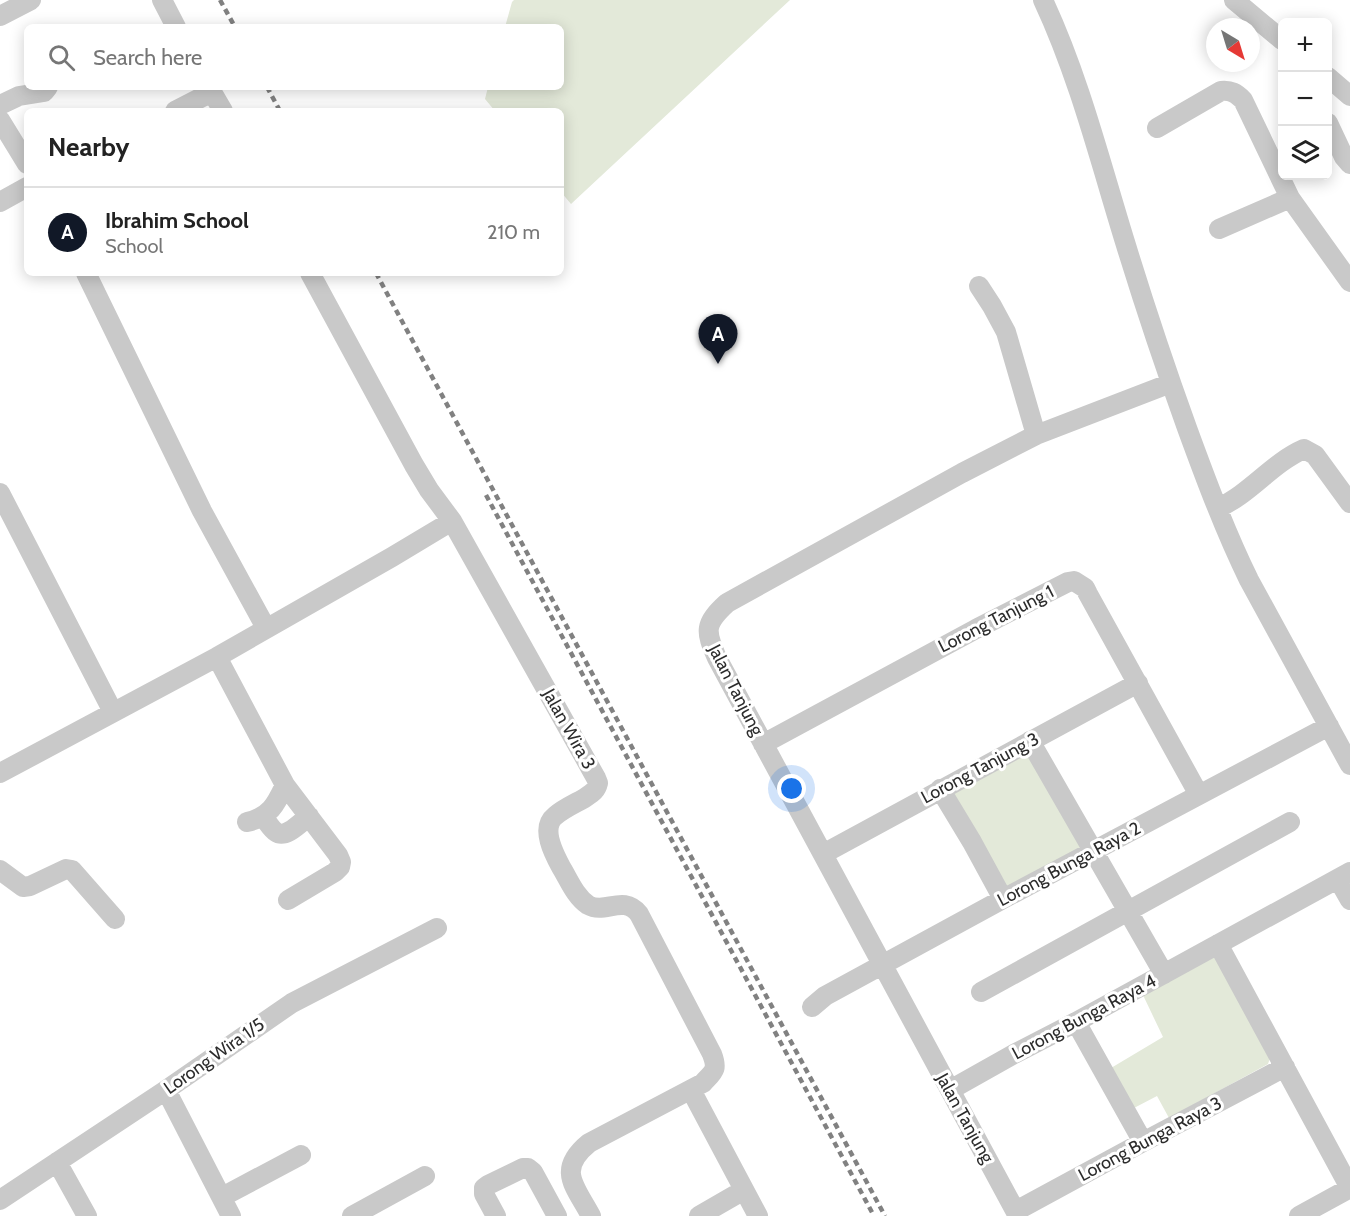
<!DOCTYPE html>
<meta charset="utf-8">
<style>
:root{--surface:#fff;--page:#f2f2f2;--text:#222;--muted:#767676;--line:#e0e0e0;--accent:#111827}
body{margin:0;font-family:Cabin,sans-serif;background:var(--page);color:var(--text)}
.controls{position:absolute;right:18px;top:18px;display:grid;overflow:hidden;border-radius:9px;box-shadow:0 3px 15px #0003}
.controls button{width:54px;height:54px;display:grid;place-items:center;padding:0;border:0;border-bottom:2px solid var(--line);background:var(--surface);color:var(--text);font:30px sans-serif}
.compass{position:absolute;left:1206px;top:18px;width:54px;height:54px;border-radius:50%;background:var(--surface);box-shadow:0 3px 15px #0003;rotate:142deg}
.you{position:absolute;left:792px;top:789px;width:21px;height:21px;margin:-15px;border:4px solid #fff;border-radius:50%;background:#1a73e8;box-shadow:0 0 0 9px #1a73e833}
.badge{display:grid;place-items:center;width:39px;height:39px;border-radius:50%;background:var(--accent);color:#fff;font-size:20px;font-weight:700}
.pin{position:absolute;translate:-50% -50px;filter:drop-shadow(0 2px 3px #0008)}
.pin::after{content:'';position:absolute;top:32px;width:21px;height:18px;background:inherit;clip-path:polygon(0 0,100% 0,50% 100%)}
.list{margin:0;padding:0;list-style:none}
h2{display:flex;justify-content:space-between;align-items:center;height:78px;margin:0;padding:0 24px;font-size:26px}
h2 small{font-size:20px;font-weight:400;color:var(--muted)}
.list li{display:grid;grid-template-columns:39px 1fr auto;gap:18px;align-items:center;box-sizing:border-box;height:90px;padding:0 24px;border-top:2px solid var(--line)}
.list b{display:block;font-size:22px;white-space:nowrap}
.list p{margin:0;font-size:20px;white-space:nowrap;color:var(--muted)}
.list em{font-size:20px;font-style:normal;color:var(--muted)}
.icon{flex:none;width:33px;height:33px;fill:none;stroke:currentColor;stroke-width:2;stroke-linecap:round;stroke-linejoin:round}
.map{position:relative;flex:none;width:1350px;height:1216px;overflow:hidden}
.search{position:absolute;background:var(--surface);box-shadow:0 3px 15px #0003;left:24px;top:24px;width:540px;height:66px;display:flex;align-items:center;gap:15px;box-sizing:border-box;padding:0 21px;border-radius:9px;color:var(--muted);font-size:22px}
.panel{position:absolute;background:var(--surface);box-shadow:0 3px 15px #0003;left:24px;top:108px;width:540px;height:168px;border-radius:9px}
.map>svg:first-child{display:block}
.green{fill:#e3e9d9}
.lines{fill:none;stroke-linecap:round;stroke-linejoin:round}
.minor{stroke:#c9c9c9;stroke-width:20}
.rail{stroke:#818181;stroke-width:4.5;stroke-dasharray:6 4.5;stroke-linecap:butt}
.labels{text-anchor:middle;stroke-width:6;stroke-linejoin:round;paint-order:stroke}
.street-label{font-size:18px;fill:#2c2c2c;stroke:#fff}
</style>
<div class="map">
<svg width="1350" height="1216" viewBox="0 0 1350 1216">
<rect width="100%" height="100%" fill="#fff"/>
<path class="green" d="M514,0H790L571,204L561,192V111H495L485,99L488,87H561V27H505L512,2Z
M1030,750L1084,849L1005,891L949,795Z
M1208,958H1219L1270,1058L1268,1064L1169,1118L1157,1096L1134,1108L1111,1068L1163,1037L1142,993Z"/>
<g class="lines">
<path class="minor" d="M162,0L176,27
M1043,0C1079,77 1100,161 1125,242C1144,304 1165,367 1187,428C1206,480 1225,531 1249,580L1350,765
M1234,0L1282,40
M0,16L31,0
M1328,77L1350,96
M209,87L223,111
M0,105L19,96L44,92L48,87
M175,111L212,92
M0,120L27,164
M1328,123L1344,157L1350,164
M1157,128L1221,91C1231,90 1236,93 1243,100L1290,198L1350,282
M0,202L27,187
M1219,229L1290,198
M86,273L202,511L266,628
M310,273L414,465L429,490L452,521L596,778L598,783C596,792 590,794 583,799C574,804 563,809 555,816C540,828 554,854 561,867C569,880 575,896 588,905C605,915 623,894 639,914L712,1054C718,1070 714,1071 703,1083L589,1143C556,1170 575,1186 591,1216
M979,286L992,306L1006,332L1036,435
M0,493L113,712
M1218,508C1250,494 1272,463 1304,449L1315,455L1350,503
M217,657L285,785L338,855L341,862L340,867L335,872L288,900
M1030,741L1164,974
M763,744L976,629L1068,582L1074,581L1085,588L1088,594L1199,795
M0,773L217,657L392,557L452,521
M940,789L972,842L1003,899
M263,817C267,821 271,829 276,832C286,839 301,822 309,816
M247,822C270,817 276,804 285,785
M823,854L1138,683
M0,870L23,887L30,886L66,869L72,870L115,919
M1338,879L1350,900
M1218,944L1350,1188
M981,992L1290,822
M812,1007L825,996L1003,899L1329,726
M1076,1022L1143,1142
M166,1090L231,1216
M691,1090L758,1216
M950,1090L1014,1054L1076,1022L1350,872
M57,1162L87,1216
M222,1197L301,1155
M0,1200L166,1090L292,1003L437,928
M1016,1211L1143,1142L1285,1067
M352,1216L425,1176
M496,1216L484,1194V1188L488,1185L523,1168H528L533,1172L557,1216
M699,1216L744,1190
M1018,1216L717,658C705,631 704,624 727,603L962,473L1036,435L1171,383
M1299,1216L1350,1188"/>
<path class="rail" d="M220,0L235,27
M267,87L280,111
M376,273L885,1216
M486,495L874,1216"/>
</g>
<g class="labels">
<g class="street-label">
<text transform="translate(996 619) rotate(-27)" y="6">Lorong Tanjung 1</text>
<text transform="translate(736 690) rotate(63)" y="6">Jalan Tanjung</text>
<text transform="translate(569 729) rotate(61)" y="6">Jalan Wira 3</text>
<text transform="translate(980 768) rotate(-28)" y="6">Lorong Tanjung 3</text>
<text transform="translate(1069 864) rotate(-28)" y="6">Lorong Bunga Raya 2</text>
<text transform="translate(1084 1017) rotate(-28)" y="6">Lorong Bunga Raya 4</text>
<text transform="translate(214 1056) rotate(-35)" y="6">Lorong Wira 1/5</text>
<text transform="translate(965 1118) rotate(61)" y="6">Jalan Tanjung</text>
<text transform="translate(1150 1139) rotate(-28)" y="6">Lorong Bunga Raya 3</text>
</g>
</g>
</svg>
<div class="controls">
<button>+</button>
<button>−</button>
<button><svg class="icon" aria-label="layers" viewBox="0 0 24 24"><path d="M12 4l9 5-9 5-9-5zM3 14l9 5 9-5"/></svg></button>
</div>
<svg class="compass" viewBox="-18 -18 36 36"><path d="M0-13l5 13h-10z" fill="#e53935"/><path d="M0 13l5-13h-10z" fill="#767676"/></svg>
<div class="you"></div>
<div class="pin badge" style="left:718px;top:364px">A</div>
<div class="search"><svg class="icon" aria-label="search" viewBox="0 0 24 24"><circle cx="10" cy="10" r="6"/><path d="M15 15l6 6"/></svg>Search here</div>
<section class="panel">
<h2>Nearby<small></small></h2>
<ul class="list">
<li><span class="badge">A</span><div><b>Ibrahim School</b><p>School</p></div><em>210 m</em></li>
</ul>
</section>
</div>
